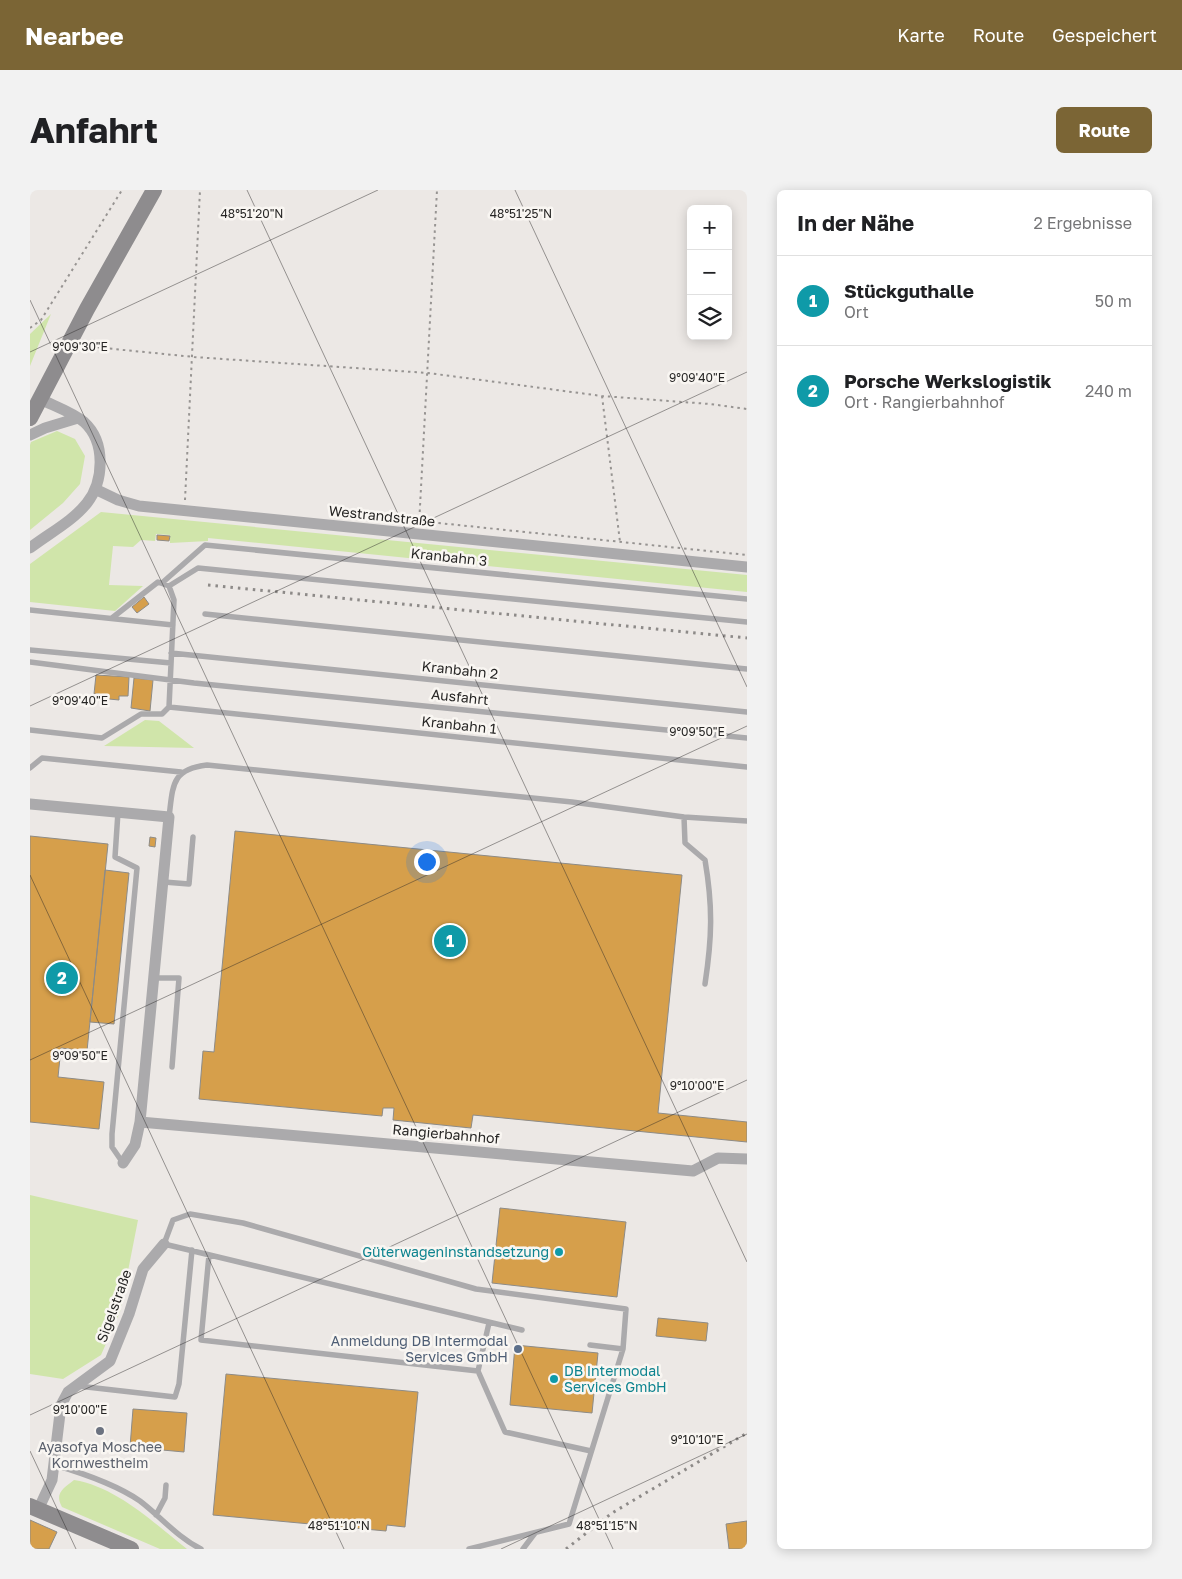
<!DOCTYPE html>
<html lang="de">
<meta charset="utf-8">
<style>
:root{--surface:#fff;--page:#f2f2f2;--text:#202124;--muted:#757577;--line:#e0e0e0;--accent:#7b6535}
body{margin:0;font-family:"Golos Text",sans-serif;background:var(--page);color:var(--text)}
.controls{position:absolute;right:15px;top:15px;display:grid;overflow:hidden;border-radius:8px;box-shadow:0 2px 12px #0003}
.controls button{width:45px;height:45px;display:grid;place-items:center;padding:0;border:0;border-bottom:1px solid var(--line);background:var(--surface);color:var(--text);font:25px sans-serif}
.you{position:absolute;left:396px;top:671px;width:18px;height:18px;margin:-12px;border:4px solid #fff;border-radius:50%;background:#1a73e8;box-shadow:0 0 0 8px #1a73e833}
.badge{display:grid;place-items:center;width:32px;height:32px;border-radius:50%;background:var(--accent);color:#fff;font-size:16px;font-weight:700}
.pin{position:absolute;translate:-50% -50%;border:2px solid #fff;box-shadow:0 1px 5px #0006}
.list{margin:0;padding:0;list-style:none}
h2{display:flex;justify-content:space-between;align-items:center;height:65px;margin:0;padding:0 20px;font-size:21px}
h2 small{font-size:16px;font-weight:400;color:var(--muted)}
.list li{display:grid;grid-template-columns:32px 1fr auto;gap:15px;align-items:center;box-sizing:border-box;height:90px;padding:0 20px;border-top:1px solid var(--line)}
.list b{display:block;font-size:19px;white-space:nowrap}
.list p{margin:0;font-size:16px;white-space:nowrap;color:var(--muted)}
.list em{font-size:16px;font-style:normal;color:var(--muted)}
.icon{flex:none;width:28px;height:28px;fill:none;stroke:currentColor;stroke-width:2;stroke-linecap:round;stroke-linejoin:round}
.map{position:relative;flex:none;width:717px;height:1359px;overflow:hidden;border-radius:8px}
header{display:flex;align-items:center;gap:30px;box-sizing:border-box;height:70px;padding:0 25px;background:var(--accent);color:#fff}
header strong{font-size:24px}
nav{display:flex;gap:28px;margin-inline-start:auto;font-size:18px}
.intro{display:flex;align-items:center;justify-content:space-between;box-sizing:border-box;height:120px;padding:0 30px}
h1{margin:0;font-size:35px}
.button{padding:12px 22px;border-radius:8px;background:var(--accent);color:#fff;font-size:18px;font-weight:700}
main{display:flex;gap:30px;padding:0 30px}
aside{flex:1;background:var(--surface);border-radius:8px;box-shadow:0 2px 12px #0003}
.map>svg:first-child{display:block}
.green{fill:#d0e5aa}
.building{fill:#d69f4b;stroke:#8d8b87}
.lines{fill:none;stroke-linecap:round;stroke-linejoin:round}
.path{stroke:#979492;stroke-width:2;stroke-dasharray:2.5 4;stroke-linecap:butt}
.lane{stroke:#abaaac;stroke-width:5.5}
.street{stroke:#abaaac;stroke-width:11}
.secondary{stroke:#8e8c8e;stroke-width:16}
.rail{stroke:#8d8a88;stroke-width:3;stroke-dasharray:2.5 5;stroke-linecap:butt}
.ticks{fill:none;stroke:#272625;stroke-width:1;stroke-opacity:0.45}
.culture-dot{fill:#0f9aa8;stroke:#f9f6f2;stroke-width:2}
.service-dot{fill:#5c6f8a;stroke:#f9f6f2;stroke-width:2}
.worship-dot{fill:#6b7280;stroke:#f9f6f2;stroke-width:2}
.labels{text-anchor:middle;stroke-width:5;stroke-linejoin:round;paint-order:stroke}
.street-label{font-size:14px;fill:#272625;stroke:#f9f6f2}
.culture-label{font-size:14px;fill:#0d838f;stroke:#f9f6f2;text-anchor:end}
.service-label{font-size:14px;fill:#4e5e75;stroke:#f9f6f2;text-anchor:end}
.worship-label{font-size:14px;fill:#5b616d;stroke:#f9f6f2}
.ticks-label{font-size:12px;text-anchor:middle;fill:#272625;stroke:#f9f6f2;stroke-width:5;stroke-linejoin:round;paint-order:stroke}
</style>
<header>
<strong>Nearbee</strong>
<nav><a>Karte</a><a>Route</a><a>Gespeichert</a></nav>
</header>
<div class="intro"><h1>Anfahrt</h1><a class="button">Route</a></div>
<main>
<div class="map">
<svg width="717" height="1359" viewBox="0 0 717 1359">
<rect width="100%" height="100%" fill="#ece8e5"/>
<path class="green" d="M21,124L0,176V144Z
M27,241L45,249L55,266L50,294L33,313L0,340V255L1,252Z
M71,322L717,385V402L178,348V351L140,353V345L126,344L125,351L111,350L103,357L83,356L79,395L113,396L85,421L0,412V374Z
M115,530L129,531L164,558L74,556Z
M0,1005L108,1030L90,1122L71,1165L33,1189L0,1184Z
M44,1290C87,1297 124,1333 157,1359H130L32,1317C24,1303 34,1298 44,1290Z"/>
<path class="building" d="M127,345L140,346L139,351L127,350Z
M114,407L119,414L107,423L102,417Z
M66,485L99,487L98,506H89V510L69,508V504H64Z
M104,488L123,490L120,521L101,518Z
M205,641L652,685L628,923L717,932V952L443,925L441,938L363,930L364,918H353L352,926L169,909L173,861L184,862Z
M0,646L78,654L57,861L31,858L28,887L74,892L69,939L0,932Z
M120,647L126,648L125,657L119,656Z
M75,680L99,683L84,834L60,832Z
M470,1018L596,1032L587,1107L462,1093Z
M628,1128L678,1133L676,1151L626,1146Z
M485,1155L568,1163L562,1223L480,1215Z
M196,1184L388,1202L375,1337L357,1335L356,1341L183,1325Z
M103,1219L157,1223L154,1262L100,1257Z
M0,1330L27,1342L19,1359H0Z
M717,1331V1359H699L696,1334Z"/>
<g class="lines">
<path class="path" d="M0,138L11,130L92,0
M54,156L164,167L398,183L572,206L680,214L717,219
M572,206L590,352
M155,310L170,0
M389,331L717,365
M389,335L407,0"/>
<path class="lane" d="M132,393L175,355L717,409
M139,396L168,378L717,432
M0,420L143,435
M175,424L717,479
M0,460L141,473
M141,463L717,522
M0,472L164,493L717,548
M139,517L717,577
M0,540L72,548L111,524H132L139,517L144,410L139,396L128,392L82,428
M0,578L12,568L151,582
M88,622L85,667L107,678L82,944V957L93,973
M139,627C143,596 141,579 177,575L542,612L654,627L717,631
M654,627L655,653L675,670C683,717 682,748 675,794
M134,692L159,694L163,647
M125,788H149L142,877
M179,1065L171,1150L448,1181L459,1133
M492,1140L134,1054L143,1030L160,1024L213,1033L446,1099L596,1119L593,1159
M448,1181L475,1242L561,1261
M48,1196L145,1207L149,1194L162,1060
M25,1275C52,1283 87,1295 110,1311C131,1327 147,1347 171,1359
M126,1325L135,1308L136,1295
M439,1359L539,1334L593,1159L560,1155
M493,1359L505,1343"/>
<path class="street" d="M0,245L15,238L48,228
M65,299L88,310L109,316L717,377
M0,358C18,344 43,331 57,313C74,291 76,252 54,232C42,222 24,216 10,209
M0,614L139,627L110,932L105,955L93,973
M110,932L663,981L688,968L717,969
M8,1320L22,1290L31,1215L38,1202L80,1171L99,1124L113,1079L134,1054"/>
<path class="secondary" d="M0,228L57,119L124,0
M0,1316L101,1359"/>
<path class="rail" d="M178,395L717,448
M536,1359L582,1323L717,1243"/>
</g>
<path class="ticks" d="M217,0L717,1072M485,0L717,497M0,110L583,1359M0,162L348,0M0,516L717,182M0,685L314,1359M0,870L717,536M0,1225L717,890M0,1261L46,1359M471,1359L717,1244"/>
<g class="culture-dot">
<circle cx="529" cy="1062" r="5"/>
<circle cx="524" cy="1189" r="5"/>
</g>
<circle class="service-dot" cx="488" cy="1159" r="5"/>
<circle class="worship-dot" cx="70" cy="1241" r="5"/>
<g class="labels">
<g class="street-label">
<text transform="translate(352 326) rotate(6)" y="5">Westrandstraße</text>
<text transform="translate(419 367) rotate(6)" y="5">Kranbahn 3</text>
<text transform="translate(430 480) rotate(6)" y="5">Kranbahn 2</text>
<text transform="translate(430 507) rotate(6)" y="5">Ausfahrt</text>
<text transform="translate(429 535) rotate(6)" y="5">Kranbahn 1</text>
<text transform="translate(416 944) rotate(5)" y="5">Rangierbahnhof</text>
<text transform="translate(84 1116) rotate(-70)" y="5">Sigelstraße</text>
</g>
<g class="culture-label">
<text x="519" y="1067">Güterwageninstandsetzung</text>
<text x="534" y="1186" text-anchor="start">DB Intermodal<tspan x="534" dy="16">Services GmbH</tspan></text>
</g>
<g class="service-label">
<text x="478" y="1156">Anmeldung DB Intermodal<tspan x="478" dy="16">Services GmbH</tspan></text>
</g>
<g class="worship-label">
<text x="70" y="1262">Ayasofya Moschee<tspan x="70" dy="16">Kornwestheim</tspan></text>
</g>
</g>
<g class="ticks-label">
<text x="222" y="28">48°51'20"N</text>
<text x="491" y="28">48°51'25"N</text>
<text x="50" y="161">9°09'30"E</text>
<text x="667" y="192">9°09'40"E</text>
<text x="50" y="515">9°09'40"E</text>
<text x="667" y="546">9°09'50"E</text>
<text x="50" y="870">9°09'50"E</text>
<text x="667" y="900">9°10'00"E</text>
<text x="50" y="1224">9°10'00"E</text>
<text x="667" y="1254">9°10'10"E</text>
<text x="309" y="1340">48°51'10"N</text>
<text x="577" y="1340">48°51'15"N</text>
</g>
</svg>
<div class="controls">
<button>+</button>
<button>−</button>
<button><svg class="icon" aria-label="layers" viewBox="0 0 24 24"><path d="M12 4l9 5-9 5-9-5zM3 14l9 5 9-5"/></svg></button>
</div>
<div class="you"></div>
<div class="pin badge" style="left:420px;top:751px;background:#0f9aa8">1</div>
<div class="pin badge" style="left:32px;top:788px;background:#0f9aa8">2</div>
</div>
<aside>
<h2>In der Nähe<small>2 Ergebnisse</small></h2>
<ul class="list">
<li><span class="badge" style="background:#0f9aa8">1</span><div><b>Stückguthalle</b><p>Ort</p></div><em>50 m</em></li>
<li><span class="badge" style="background:#0f9aa8">2</span><div><b>Porsche Werkslogistik</b><p>Ort · Rangierbahnhof</p></div><em>240 m</em></li>
</ul>
</aside>
</main>
